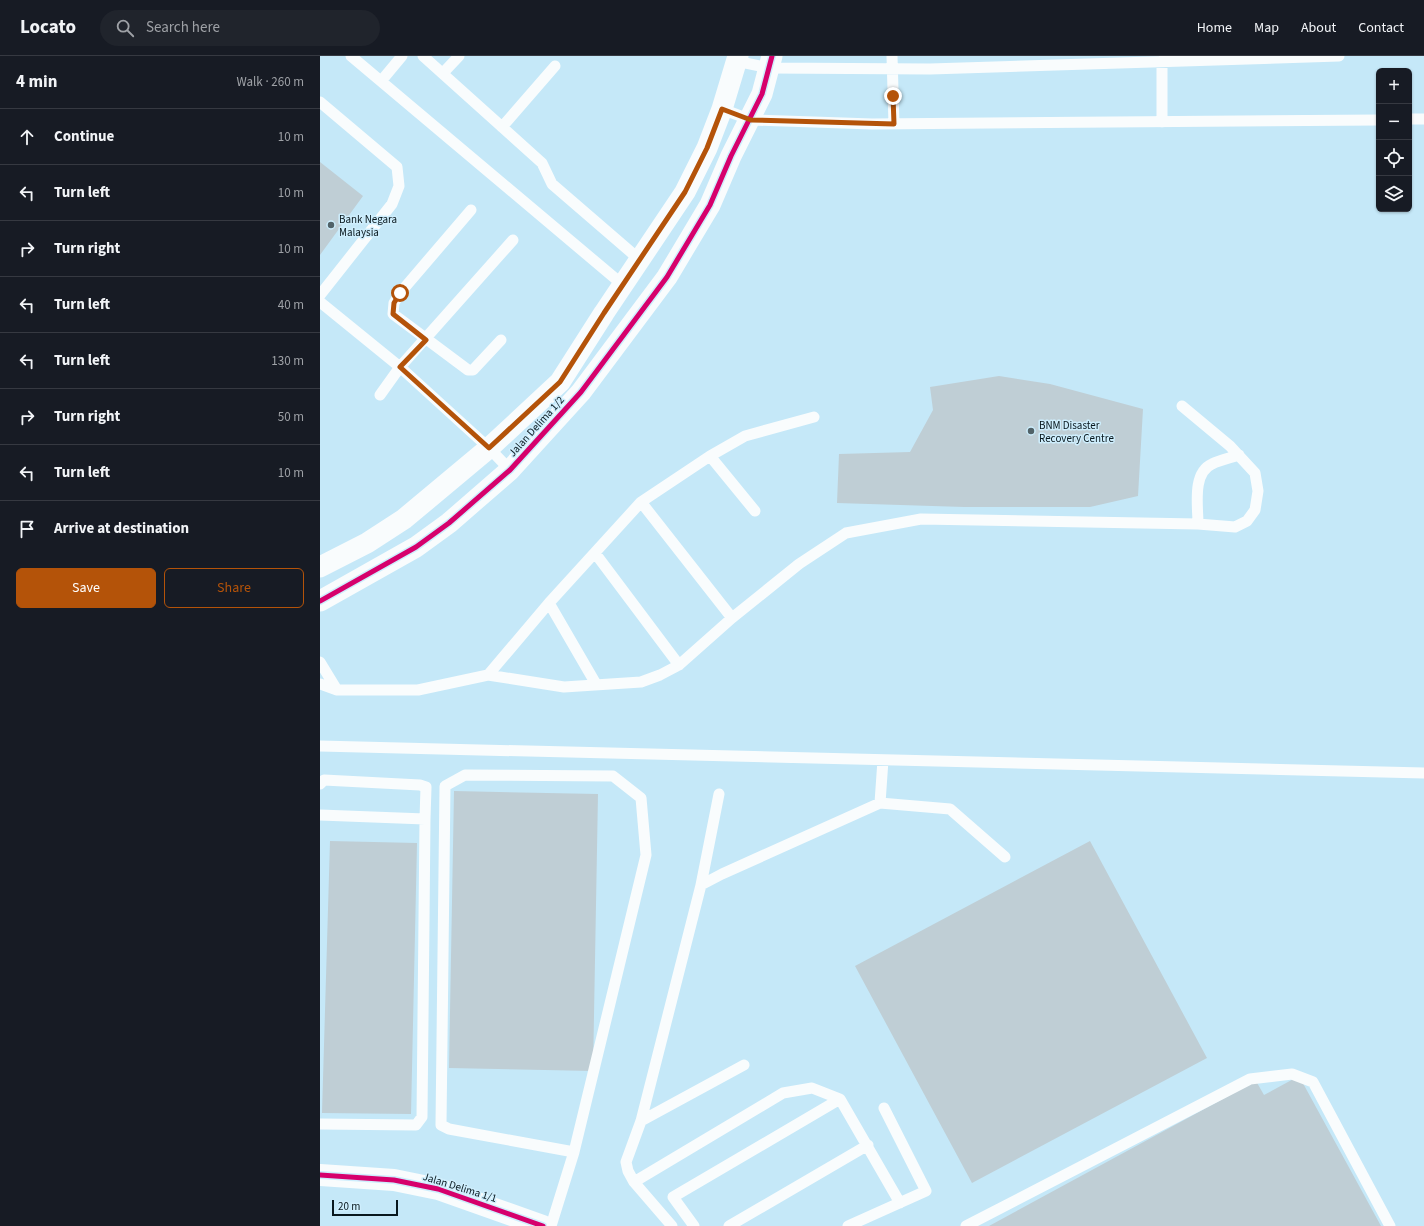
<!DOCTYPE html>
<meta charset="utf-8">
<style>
:root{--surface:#171b24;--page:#20242c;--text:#f1f3f6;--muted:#9ea1a6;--line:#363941;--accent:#b45309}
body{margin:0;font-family:"Source Sans 3",sans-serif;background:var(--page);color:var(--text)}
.controls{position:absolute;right:12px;top:12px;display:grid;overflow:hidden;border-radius:6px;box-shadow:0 1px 3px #0004}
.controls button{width:36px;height:36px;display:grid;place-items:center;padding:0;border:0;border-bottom:1px solid var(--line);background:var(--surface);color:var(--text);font:20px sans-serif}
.scale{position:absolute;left:12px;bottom:10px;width:66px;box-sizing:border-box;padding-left:4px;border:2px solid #09181e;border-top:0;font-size:11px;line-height:14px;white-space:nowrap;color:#09181e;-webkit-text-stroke:3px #ceeefd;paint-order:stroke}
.stop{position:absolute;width:12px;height:12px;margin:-9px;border:3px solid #b45309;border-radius:50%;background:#fff}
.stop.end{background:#b45309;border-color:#fff;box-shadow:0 1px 4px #0008}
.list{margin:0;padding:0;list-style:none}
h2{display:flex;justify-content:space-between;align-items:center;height:52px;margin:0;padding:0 16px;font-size:17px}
h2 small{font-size:13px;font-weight:400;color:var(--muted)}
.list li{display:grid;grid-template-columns:26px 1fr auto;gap:12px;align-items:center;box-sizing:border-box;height:56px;padding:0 16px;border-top:1px solid var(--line)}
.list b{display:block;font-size:15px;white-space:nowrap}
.list em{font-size:13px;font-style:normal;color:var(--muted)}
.actions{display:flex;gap:8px;padding:12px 16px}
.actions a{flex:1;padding:9px 0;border:1px solid var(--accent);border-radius:6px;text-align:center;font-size:14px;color:var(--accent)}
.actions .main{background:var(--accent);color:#fff}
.icon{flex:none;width:22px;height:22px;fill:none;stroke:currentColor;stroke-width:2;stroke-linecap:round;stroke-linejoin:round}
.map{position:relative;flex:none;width:1104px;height:1170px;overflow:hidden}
header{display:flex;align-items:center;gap:24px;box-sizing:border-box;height:56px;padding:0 20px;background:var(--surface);border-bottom:1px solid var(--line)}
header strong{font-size:19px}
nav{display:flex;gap:22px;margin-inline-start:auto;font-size:14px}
.search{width:280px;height:36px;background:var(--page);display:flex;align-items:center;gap:10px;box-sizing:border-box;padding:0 14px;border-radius:22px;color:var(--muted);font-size:15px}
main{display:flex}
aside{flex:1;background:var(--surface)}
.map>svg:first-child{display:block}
.built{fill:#c5e8f8;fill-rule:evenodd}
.building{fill:#bfced5}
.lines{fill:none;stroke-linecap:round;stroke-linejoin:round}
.lane{stroke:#f9fcfd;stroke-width:11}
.street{stroke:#f9fcfd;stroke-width:21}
.secondary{stroke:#f9fcfd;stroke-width:22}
.cycleway-casing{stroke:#ceeefd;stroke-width:8}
.cycleway{stroke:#d6006c;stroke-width:5}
.route{stroke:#b45309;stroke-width:5}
.poi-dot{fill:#516268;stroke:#ceeefd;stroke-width:1.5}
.labels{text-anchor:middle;stroke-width:3;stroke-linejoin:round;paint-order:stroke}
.poi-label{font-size:11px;fill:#09181e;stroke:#ceeefd;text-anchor:start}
.street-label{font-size:11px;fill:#09181e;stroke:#ceeefd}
</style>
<header>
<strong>Locato</strong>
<div class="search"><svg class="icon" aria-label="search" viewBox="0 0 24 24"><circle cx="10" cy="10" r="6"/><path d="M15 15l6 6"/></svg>Search here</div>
<nav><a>Home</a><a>Map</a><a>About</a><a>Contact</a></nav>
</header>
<main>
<aside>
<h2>4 min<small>Walk · 260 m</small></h2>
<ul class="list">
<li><svg class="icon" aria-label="ahead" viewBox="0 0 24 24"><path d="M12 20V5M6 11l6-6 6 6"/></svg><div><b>Continue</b></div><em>10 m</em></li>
<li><svg class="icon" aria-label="left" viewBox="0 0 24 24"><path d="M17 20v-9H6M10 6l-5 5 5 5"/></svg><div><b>Turn left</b></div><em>10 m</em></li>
<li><svg class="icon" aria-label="right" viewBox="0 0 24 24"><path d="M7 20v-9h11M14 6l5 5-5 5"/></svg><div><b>Turn right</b></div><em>10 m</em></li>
<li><svg class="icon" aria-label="left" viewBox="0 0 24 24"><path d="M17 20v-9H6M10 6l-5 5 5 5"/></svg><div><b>Turn left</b></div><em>40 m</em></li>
<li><svg class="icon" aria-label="left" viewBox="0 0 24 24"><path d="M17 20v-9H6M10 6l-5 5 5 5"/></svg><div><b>Turn left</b></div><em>130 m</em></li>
<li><svg class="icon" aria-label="right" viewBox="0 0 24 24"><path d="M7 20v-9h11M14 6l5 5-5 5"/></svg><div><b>Turn right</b></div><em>50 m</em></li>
<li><svg class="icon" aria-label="left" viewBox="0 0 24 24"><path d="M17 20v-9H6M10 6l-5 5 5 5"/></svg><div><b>Turn left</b></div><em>10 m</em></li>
<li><svg class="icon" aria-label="arrive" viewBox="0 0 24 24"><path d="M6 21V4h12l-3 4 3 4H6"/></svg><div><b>Arrive at destination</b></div></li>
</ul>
<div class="actions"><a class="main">Save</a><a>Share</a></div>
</aside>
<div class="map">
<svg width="1104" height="1170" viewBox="0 0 1104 1170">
<rect width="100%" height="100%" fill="#d8eaf2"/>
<path class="built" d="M0,0H1104V1170H0ZM1059,15H1089V153H1059Z"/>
<path class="building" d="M0,106L43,140L0,199Z
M679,320L730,328L823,353L818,440L770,451H644L517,447L519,398L590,396L613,354L610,331Z
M134,735L278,738L273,1015L129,1012Z
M10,785L97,787L91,1058L2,1057Z
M770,785L887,1002L652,1127L535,910Z
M979,1020L1061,1170H669L936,1025L944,1039Z"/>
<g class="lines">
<path class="lane" d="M31,0L303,229
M103,0L222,107L232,128L320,204
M572,0L574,68
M416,5L449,12L610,13L1019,0
M842,5V66
M123,17L139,0
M62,24L82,0
M0,46L77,111L79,130L72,148L0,239
M402,53L431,64L552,68L1059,64
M1089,63H1104
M182,71L235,10
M151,154L80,237L74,247L73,258L148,314H153L181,284
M0,246L80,311L193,184
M60,339L80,311L169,392L190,414
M390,400L435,455
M321,446L412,562
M878,468C878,450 872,417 892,408C900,404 910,402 919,399
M275,497L359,609
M229,547L276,628
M0,606L17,634
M168,619L229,547L321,446L390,400L425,380L494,361
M0,628L17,634H98L168,619L244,631L321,626L340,619L359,609L412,562L479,508L526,477L601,463L878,468L915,471L927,465L935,454L938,435L935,417L910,390L862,350
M0,690L1104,717
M0,728L4,724L100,729L106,731L105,763
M560,747L563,704
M0,759L105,763L102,1061L96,1069L0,1068
M381,829L402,818L560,747L630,753L685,801
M321,1065L424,1009
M314,1126L463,1037L492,1032L520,1043L580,1147
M231,1170L254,1096L326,799L321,742L293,720L145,719L125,730L121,1069L129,1073L254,1096
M352,1170L314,1126L308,1115L306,1106L321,1065L381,829L399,738
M374,1170L353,1141L520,1043
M409,1170L548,1089
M528,1170L606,1135L564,1052
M646,1170L930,1023L972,1018L993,1026L1070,1170"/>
<path class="street" d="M0,511L47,487L84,463L169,392L240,326L284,257L365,136L387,92L402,53L418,0
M0,545L96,491L129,467L190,414L261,336L347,221L390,149L411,100L442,38L452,0"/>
<path class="secondary" d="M0,1119L74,1124L118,1133L223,1170"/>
<defs>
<path id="cycleway" d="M0,545L96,491L129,467L190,414L261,336L347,221L390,149L411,100L442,38L452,0
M0,1119L74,1124L118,1133L223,1170"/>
</defs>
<use href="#cycleway" class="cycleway-casing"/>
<use href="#cycleway" class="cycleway"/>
</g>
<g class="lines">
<path class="route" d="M80,237L74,247L73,258L106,284L80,311L169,392L240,326L284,257L365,136L387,92L402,53L431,64L574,68L573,40"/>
</g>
<g class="poi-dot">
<circle cx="11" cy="169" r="4"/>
<circle cx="711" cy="375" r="4"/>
</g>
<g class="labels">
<g class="poi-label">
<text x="19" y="167">Bank Negara<tspan x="19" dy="13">Malaysia</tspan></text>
<text x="719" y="373">BNM Disaster<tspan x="719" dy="13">Recovery Centre</tspan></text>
</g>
<g class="street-label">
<text transform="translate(216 370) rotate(-48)" y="4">Jalan Delima 1/2</text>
<text transform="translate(140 1131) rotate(17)" y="4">Jalan Delima 1/1</text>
</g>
</g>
</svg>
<div class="controls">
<button>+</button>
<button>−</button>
<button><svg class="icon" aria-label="locate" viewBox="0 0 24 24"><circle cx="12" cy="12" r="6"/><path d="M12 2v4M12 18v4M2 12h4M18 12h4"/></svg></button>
<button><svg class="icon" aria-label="layers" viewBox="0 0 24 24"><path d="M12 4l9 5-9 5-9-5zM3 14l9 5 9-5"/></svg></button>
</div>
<div class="scale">20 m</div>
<div class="stop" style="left:80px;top:237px"></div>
<div class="stop end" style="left:573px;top:40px"></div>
</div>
</main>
